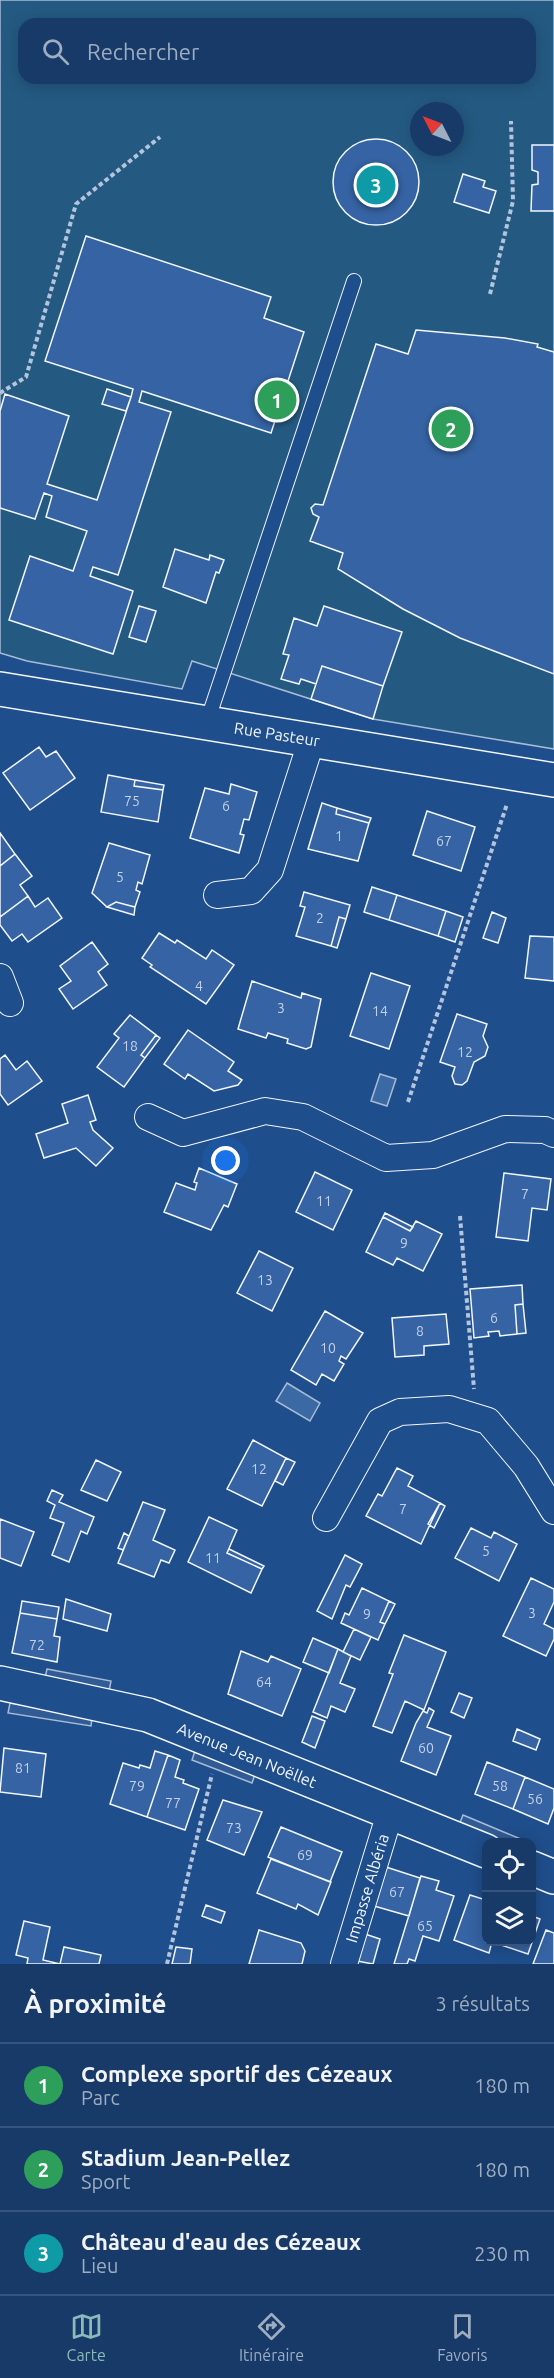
<!DOCTYPE html>
<html lang="fr">
<meta charset="utf-8">
<style>
:root{--surface:#173a69;--page:#244571;--text:#f1f3f6;--muted:#9eadc0;--line:#36547d;--accent:#8bbbb9}
body{margin:0;font-family:Ubuntu,sans-serif;background:var(--page);color:var(--text)}
.controls{position:absolute;right:18px;bottom:18px;display:grid;overflow:hidden;border-radius:12px;box-shadow:0 3px 15px #0003}
.controls button{width:54px;height:54px;display:grid;place-items:center;padding:0;border:0;border-bottom:2px solid var(--line);background:var(--surface);color:var(--text);font:30px sans-serif}
.compass{position:absolute;left:410px;top:102px;width:54px;height:54px;border-radius:50%;background:var(--surface);box-shadow:0 3px 15px #0003;rotate:312deg}
.you{position:absolute;left:226px;top:1161px;width:21px;height:21px;margin:-15px;border:4px solid #fff;border-radius:50%;background:#1a73e8;box-shadow:0 0 0 9px #1a73e833}
.badge{display:grid;place-items:center;width:39px;height:39px;border-radius:50%;background:var(--accent);color:#fff;font-size:20px;font-weight:700}
.pin{position:absolute;translate:-50% -50%;border:3px solid #fff;box-shadow:0 2px 6px #0006}
.list{margin:0;padding:0;list-style:none}
h2{display:flex;justify-content:space-between;align-items:center;height:78px;margin:0;padding:0 24px;font-size:26px}
h2 small{font-size:20px;font-weight:400;color:var(--muted)}
.list li{display:grid;grid-template-columns:39px 1fr auto;gap:18px;align-items:center;box-sizing:border-box;height:84px;padding:0 24px;border-top:2px solid var(--line)}
.list b{display:block;font-size:22px;white-space:nowrap}
.list p{margin:0;font-size:20px;white-space:nowrap;color:var(--muted)}
.list em{font-size:20px;font-style:normal;color:var(--muted)}
.icon{flex:none;width:33px;height:33px;fill:none;stroke:currentColor;stroke-width:2;stroke-linecap:round;stroke-linejoin:round}
.map{position:relative;flex:none;width:554px;height:1964px;overflow:hidden}
.search{position:absolute;background:var(--surface);box-shadow:0 3px 15px #0003;left:18px;right:18px;top:18px;height:66px;display:flex;align-items:center;gap:15px;box-sizing:border-box;padding:0 21px;border-radius:18px;color:var(--muted);font-size:22px}
.sheet{height:330px;background:var(--surface)}
nav{display:flex;justify-content:space-around;align-items:center;box-sizing:border-box;height:84px;border-top:2px solid var(--line);background:var(--surface);font-size:16px;color:var(--muted)}
nav a{display:grid;justify-items:center;gap:3px}
nav .on{color:var(--accent)}
.map>svg:first-child{display:block}
.green{fill:#245a82;stroke:#a8bbd7;stroke-width:1.5;fill-rule:evenodd}
.parking{fill:#305b95;stroke:#a8bbd7;stroke-width:1.5}
.water{fill:#3b69a3;stroke:#a8bbd7;stroke-width:1.5}
.building{fill:#3563a3;stroke:#f2f6ff;stroke-width:1.5}
.lines{fill:none;stroke-linecap:round;stroke-linejoin:round}
.service-casing{stroke:#f2f6ff;stroke-width:16}
.minor-casing{stroke:#f2f6ff;stroke-width:28}
.secondary-casing{stroke:#f2f6ff;stroke-width:36}
.path{stroke:#b3c4dc;stroke-width:4;stroke-dasharray:4.5 3;stroke-linecap:butt}
.service{stroke:#1f4e8c;stroke-width:14}
.minor{stroke:#1f4e8c;stroke-width:26}
.secondary{stroke:#1f4e8c;stroke-width:33}
.labels{text-anchor:middle;stroke-width:4.5;stroke-linejoin:round;paint-order:stroke}
.number-label{font-size:14px;fill:#c3d1e8}
.street-label{font-size:16px;fill:#f2f6ff;stroke:#1f4e8c}
</style>
<div class="map">
<svg width="554" height="1964" viewBox="0 0 554 1964">
<rect width="100%" height="100%" fill="#1f4e8c"/>
<path class="green" d="M0,0H554V749L373,719L192,661L182,689L27,661L0,653ZM24,24H530V78H24ZM419,111H455V147H419Z"/>
<path class="parking" d="M47,1669L111,1681L109,1691L45,1678Z
M10,1703L92,1717L91,1726L8,1713Z
M195,1751L255,1774L252,1783L192,1760Z
M463,1815L523,1840L522,1842H501L459,1825Z"/>
<path class="water" d="M380,1074L396,1079L387,1106L371,1101Z
M287,1383L320,1403L310,1421L276,1401Z"/>
<path class="building" d="M333 182a43 43 0 1 1 86 0a43 43 0 1 1-86 0Z
M532,145H554V211H531L532,185L538,184V172L532,170Z
M463,174L485,181L483,187L496,191L489,213L454,202Z
M86,236L271,297L264,318L304,332L271,433L142,391L139,402L171,412L118,575L93,567L90,576L133,591L113,654L9,620L30,556L73,571L87,531L46,517L52,496L44,493L35,519L0,508V411L5,394L69,416L47,484L97,500L131,397L133,389L45,361Z
M416,330L505,338L538,344L537,347L554,352V674L460,638L403,609L338,569L343,553L310,541L319,517L313,514L311,508L315,504L323,505L376,344L408,354Z
M107,389L131,397L126,411L102,404Z
M175,549L209,560L210,555L224,560L219,573L216,572L206,603L163,587Z
M139,606L156,611L146,642L129,637Z
M324,606L402,632L383,686L322,666L316,684L301,679L299,684L281,679L289,655L283,654L294,618L317,626Z
M322,666L383,686L373,719L311,699Z
M39,747L46,757L56,751L75,778L30,810L3,773Z
M108,775L135,780L134,786L163,790L158,822L101,812Z
M135,780L164,785L163,790L134,786Z
M231,784L257,792L249,820L244,819L240,834L244,835L239,853L190,838L205,788L229,794Z
M322,803L337,808L336,814L369,823L358,861L308,849Z
M337,808L371,818L369,823L336,814Z
M427,811L475,827L461,871L413,855Z
M0,833L15,854L0,866Z
M109,843L150,855L142,884L138,882L136,890L140,892L135,907L116,902L107,907L92,893Z
M15,854L32,876L20,885L28,896L0,917V866Z
M372,887L397,895L389,920L364,912Z
M304,892L350,905L346,919L339,917L331,946L296,936L305,907L300,906Z
M397,895L446,911L438,936L389,920Z
M28,896L35,907L48,898L62,918L28,942L22,934L12,941L0,925V917Z
M116,902L135,907L134,915L107,907Z
M446,911L463,917L455,942L438,936Z
M492,912L506,918L498,943L483,938Z
M339,917L346,919L337,948L331,946Z
M159,933L175,943L177,940L206,959L212,950L234,965L206,1004L150,967L152,965L142,958Z
M530,936L554,937V981L525,978Z
M92,942L108,964L98,972L107,985L73,1009L59,989L71,981L60,966Z
M371,973L410,986L389,1049L350,1036Z
M252,981L301,998L302,993L321,999L311,1047L306,1049L287,1043L288,1039L268,1033L266,1038L238,1029Z
M457,1014L487,1024L483,1036L488,1047L485,1056L474,1062L467,1081L462,1085L455,1084L452,1076L455,1067L440,1062Z
M130,1015L156,1035L141,1055L145,1058L124,1087L97,1067L119,1038L114,1034Z
M188,1030L234,1062L228,1071L242,1080L238,1085L214,1091L188,1074L185,1079L164,1064Z
M156,1035L160,1038L145,1058L141,1055Z
M5,1055L16,1070L27,1061L42,1081L8,1105L0,1094V1059Z
M88,1095L96,1120L90,1122L93,1130L113,1148L96,1166L76,1148L44,1158L36,1134L68,1123L62,1104Z
M199,1168L237,1184L228,1207L224,1205L211,1230L164,1212L176,1183L195,1190L197,1183L194,1182Z
M315,1172L352,1190L333,1230L296,1212Z
M504,1173L551,1179L547,1210L532,1208L528,1241L496,1237Z
M385,1213L413,1227L410,1231L383,1217Z
M383,1217L410,1231L416,1221L442,1234L423,1271L397,1258L393,1265L366,1252Z
M259,1251L293,1268L272,1311L237,1293Z
M522,1285L523,1304L515,1305L517,1334L500,1336L499,1331L488,1332L489,1336L474,1338L470,1289Z
M523,1304L526,1333L517,1334L515,1305Z
M325,1311L363,1333L346,1359L341,1356L339,1361L344,1364L334,1381L322,1374L316,1385L291,1370Z
M446,1314L449,1344L424,1346V1355L395,1357L392,1318Z
M253,1440L286,1458L262,1506L227,1489Z
M286,1458L295,1462L283,1485L275,1481Z
M96,1460L121,1472L107,1501L81,1490Z
M397,1468L413,1476L408,1486L440,1503L421,1544L366,1516L378,1494L382,1496Z
M52,1490L63,1495L59,1502L94,1517L87,1534L81,1531L69,1562L52,1555L64,1523L50,1518L55,1505L47,1501Z
M143,1502L165,1510L153,1540L175,1550L169,1563L161,1560L154,1577L118,1563Z
M440,1503L445,1506L434,1528L428,1524Z
M209,1517L237,1530L227,1553L262,1569L251,1593L188,1562Z
M0,1519L34,1532L21,1566L0,1558Z
M471,1528L491,1538L494,1532L517,1544L499,1581L455,1558Z
M124,1533L129,1536L123,1550L118,1548Z
M229,1549L264,1566L262,1569L227,1553Z
M345,1555L362,1564L350,1587L346,1585L332,1619L317,1611Z
M531,1578L554,1589V1602L544,1624L554,1629V1639L546,1656L503,1636Z
M362,1588L389,1601L380,1622L385,1624L378,1640L341,1623L345,1613L349,1615Z
M66,1599L111,1614L107,1631L63,1619Z
M22,1601L59,1607L57,1619L20,1613Z
M389,1601L395,1604L385,1624L380,1622Z
M20,1613L57,1619L54,1636L60,1637L57,1662L12,1653Z
M354,1629L371,1637L360,1660L343,1652Z
M404,1635L446,1652L424,1710L405,1701L392,1733L373,1726L393,1674L389,1673Z
M313,1638L338,1649L329,1673L303,1662Z
M338,1649L351,1656L340,1683L355,1689L345,1712L331,1706L327,1718L313,1712Z
M241,1651L268,1662L271,1656L301,1669L282,1716L228,1694Z
M459,1693L472,1698L464,1718L451,1712Z
M429,1708L434,1711L427,1727L451,1736L436,1775L401,1761L416,1723L423,1711L427,1713Z
M312,1716L325,1721L315,1748L302,1742Z
M517,1729L540,1739L536,1750L513,1741Z
M4,1748L46,1754L41,1797L0,1792Z
M155,1751L168,1755L147,1817L110,1804L123,1763L139,1768L140,1765L150,1768Z
M168,1755L180,1760L175,1777L184,1780L183,1783L199,1789L185,1830L147,1817Z
M487,1762L525,1777L513,1809L475,1794Z
M525,1777L554,1789V1808L548,1824L513,1809Z
M223,1800L262,1812L244,1855L207,1840Z
M281,1827L342,1852L330,1882L268,1857Z
M271,1859L331,1882L318,1915L298,1904L296,1909L257,1893Z
M386,1867L420,1878L409,1916L374,1906Z
M421,1876L439,1881L436,1890L454,1896L439,1941L423,1936L415,1961L409,1959L407,1964H394Z
M470,1895L486,1900V1942H492L489,1953L454,1940Z
M206,1905L225,1912L221,1923L202,1916Z
M532,1916L540,1919L528,1954L492,1942H532Z
M24,1921L50,1927L43,1960L60,1964L64,1947L101,1955L99,1964H27L28,1958L16,1955Z
M259,1930L301,1943L305,1951L302,1964H249Z
M546,1930L554,1933V1964H533Z
M365,1934L380,1939L373,1964L357,1961Z
M176,1947L192,1949L190,1964H172Z"/>
<g class="lines">
<defs>
<path id="service" d="M207,722L354,281"/>
<path id="minor" d="M217,895L251,891L270,870L312,739
M0,977L10,1003
M148,1117L183,1133L265,1111L303,1117L386,1158L433,1155L505,1129L545,1130L554,1134
M326,1518L380,1421L400,1412L449,1409L488,1421L526,1466L554,1511
M344,1964L390,1813"/>
<path id="secondary" d="M0,689L554,780
M0,1683L148,1715L486,1851
M532,1868L554,1877"/>
</defs>
<use href="#service" class="service-casing"/>
<use href="#minor" class="minor-casing"/>
<use href="#secondary" class="secondary-casing"/>
<path class="path" d="M490,294L513,201L511,121
M0,393L26,377L76,204L160,137
M408,1102L507,804
M460,1216L474,1389
M167,1964L212,1774"/>
<use href="#service" class="service"/>
<use href="#minor" class="minor"/>
<use href="#secondary" class="secondary"/>
</g>
<g class="labels">
<g class="number-label">
<text x="132" y="806">75</text>
<text x="226" y="811">6</text>
<text x="339" y="841">1</text>
<text x="444" y="846">67</text>
<text x="120" y="882">5</text>
<text x="320" y="923">2</text>
<text x="199" y="991">4</text>
<text x="281" y="1013">3</text>
<text x="380" y="1016">14</text>
<text x="130" y="1051">18</text>
<text x="465" y="1057">12</text>
<text x="525" y="1199">7</text>
<text x="324" y="1206">11</text>
<text x="404" y="1248">9</text>
<text x="265" y="1285">13</text>
<text x="494" y="1323">6</text>
<text x="420" y="1336">8</text>
<text x="328" y="1353">10</text>
<text x="259" y="1474">12</text>
<text x="403" y="1514">7</text>
<text x="486" y="1556">5</text>
<text x="213" y="1563">11</text>
<text x="532" y="1618">3</text>
<text x="367" y="1619">9</text>
<text x="37" y="1650">72</text>
<text x="264" y="1687">64</text>
<text x="426" y="1753">60</text>
<text x="23" y="1773">81</text>
<text x="137" y="1791">79</text>
<text x="500" y="1791">58</text>
<text x="535" y="1804">56</text>
<text x="173" y="1808">77</text>
<text x="234" y="1833">73</text>
<text x="305" y="1860">69</text>
<text x="397" y="1897">67</text>
<text x="425" y="1931">65</text>
</g>
<g class="street-label">
<text transform="translate(277 734) rotate(9)" y="6">Rue Pasteur</text>
<text transform="translate(247 1755) rotate(22)" y="6">Avenue Jean Noëllet</text>
<text transform="translate(367 1888) rotate(-73)" y="6">Impasse Albéria</text>
</g>
</g>
</svg>
<div class="controls">
<button><svg class="icon" aria-label="locate" viewBox="0 0 24 24"><circle cx="12" cy="12" r="6"/><path d="M12 2v4M12 18v4M2 12h4M18 12h4"/></svg></button>
<button><svg class="icon" aria-label="layers" viewBox="0 0 24 24"><path d="M12 4l9 5-9 5-9-5zM3 14l9 5 9-5"/></svg></button>
</div>
<svg class="compass" viewBox="-18 -18 36 36"><path d="M0-13l5 13h-10z" fill="#e53935"/><path d="M0 13l5-13h-10z" fill="#9eadc0"/></svg>
<div class="you"></div>
<div class="pin badge" style="left:277px;top:400px;background:#2e9e5b">1</div>
<div class="pin badge" style="left:451px;top:429px;background:#2e9e5b">2</div>
<div class="pin badge" style="left:376px;top:185px;background:#0f9aa8">3</div>
<div class="search"><svg class="icon" aria-label="search" viewBox="0 0 24 24"><circle cx="10" cy="10" r="6"/><path d="M15 15l6 6"/></svg>Rechercher</div>
</div>
<section class="sheet">
<h2>À proximité<small>3 résultats</small></h2>
<ul class="list">
<li><span class="badge" style="background:#2e9e5b">1</span><div><b>Complexe sportif des Cézeaux</b><p>Parc</p></div><em>180 m</em></li>
<li><span class="badge" style="background:#2e9e5b">2</span><div><b>Stadium Jean-Pellez</b><p>Sport</p></div><em>180 m</em></li>
<li><span class="badge" style="background:#0f9aa8">3</span><div><b>Château d'eau des Cézeaux</b><p>Lieu</p></div><em>230 m</em></li>
</ul>
</section>
<nav>
<a class="on"><svg class="icon" aria-label="map" viewBox="0 0 24 24"><path d="M3 6l6-2 6 2 6-2v14l-6 2-6-2-6 2zM9 4v14M15 6v14"/></svg>Carte</a>
<a><svg class="icon" aria-label="directions" viewBox="0 0 24 24"><path d="M12 3l9 9-9 9-9-9zM9 14v-3h6M13 9l2 2-2 2"/></svg>Itinéraire</a>
<a><svg class="icon" aria-label="saved" viewBox="0 0 24 24"><path d="M7 4h10v16l-5-4-5 4z"/></svg>Favoris</a>
</nav>
